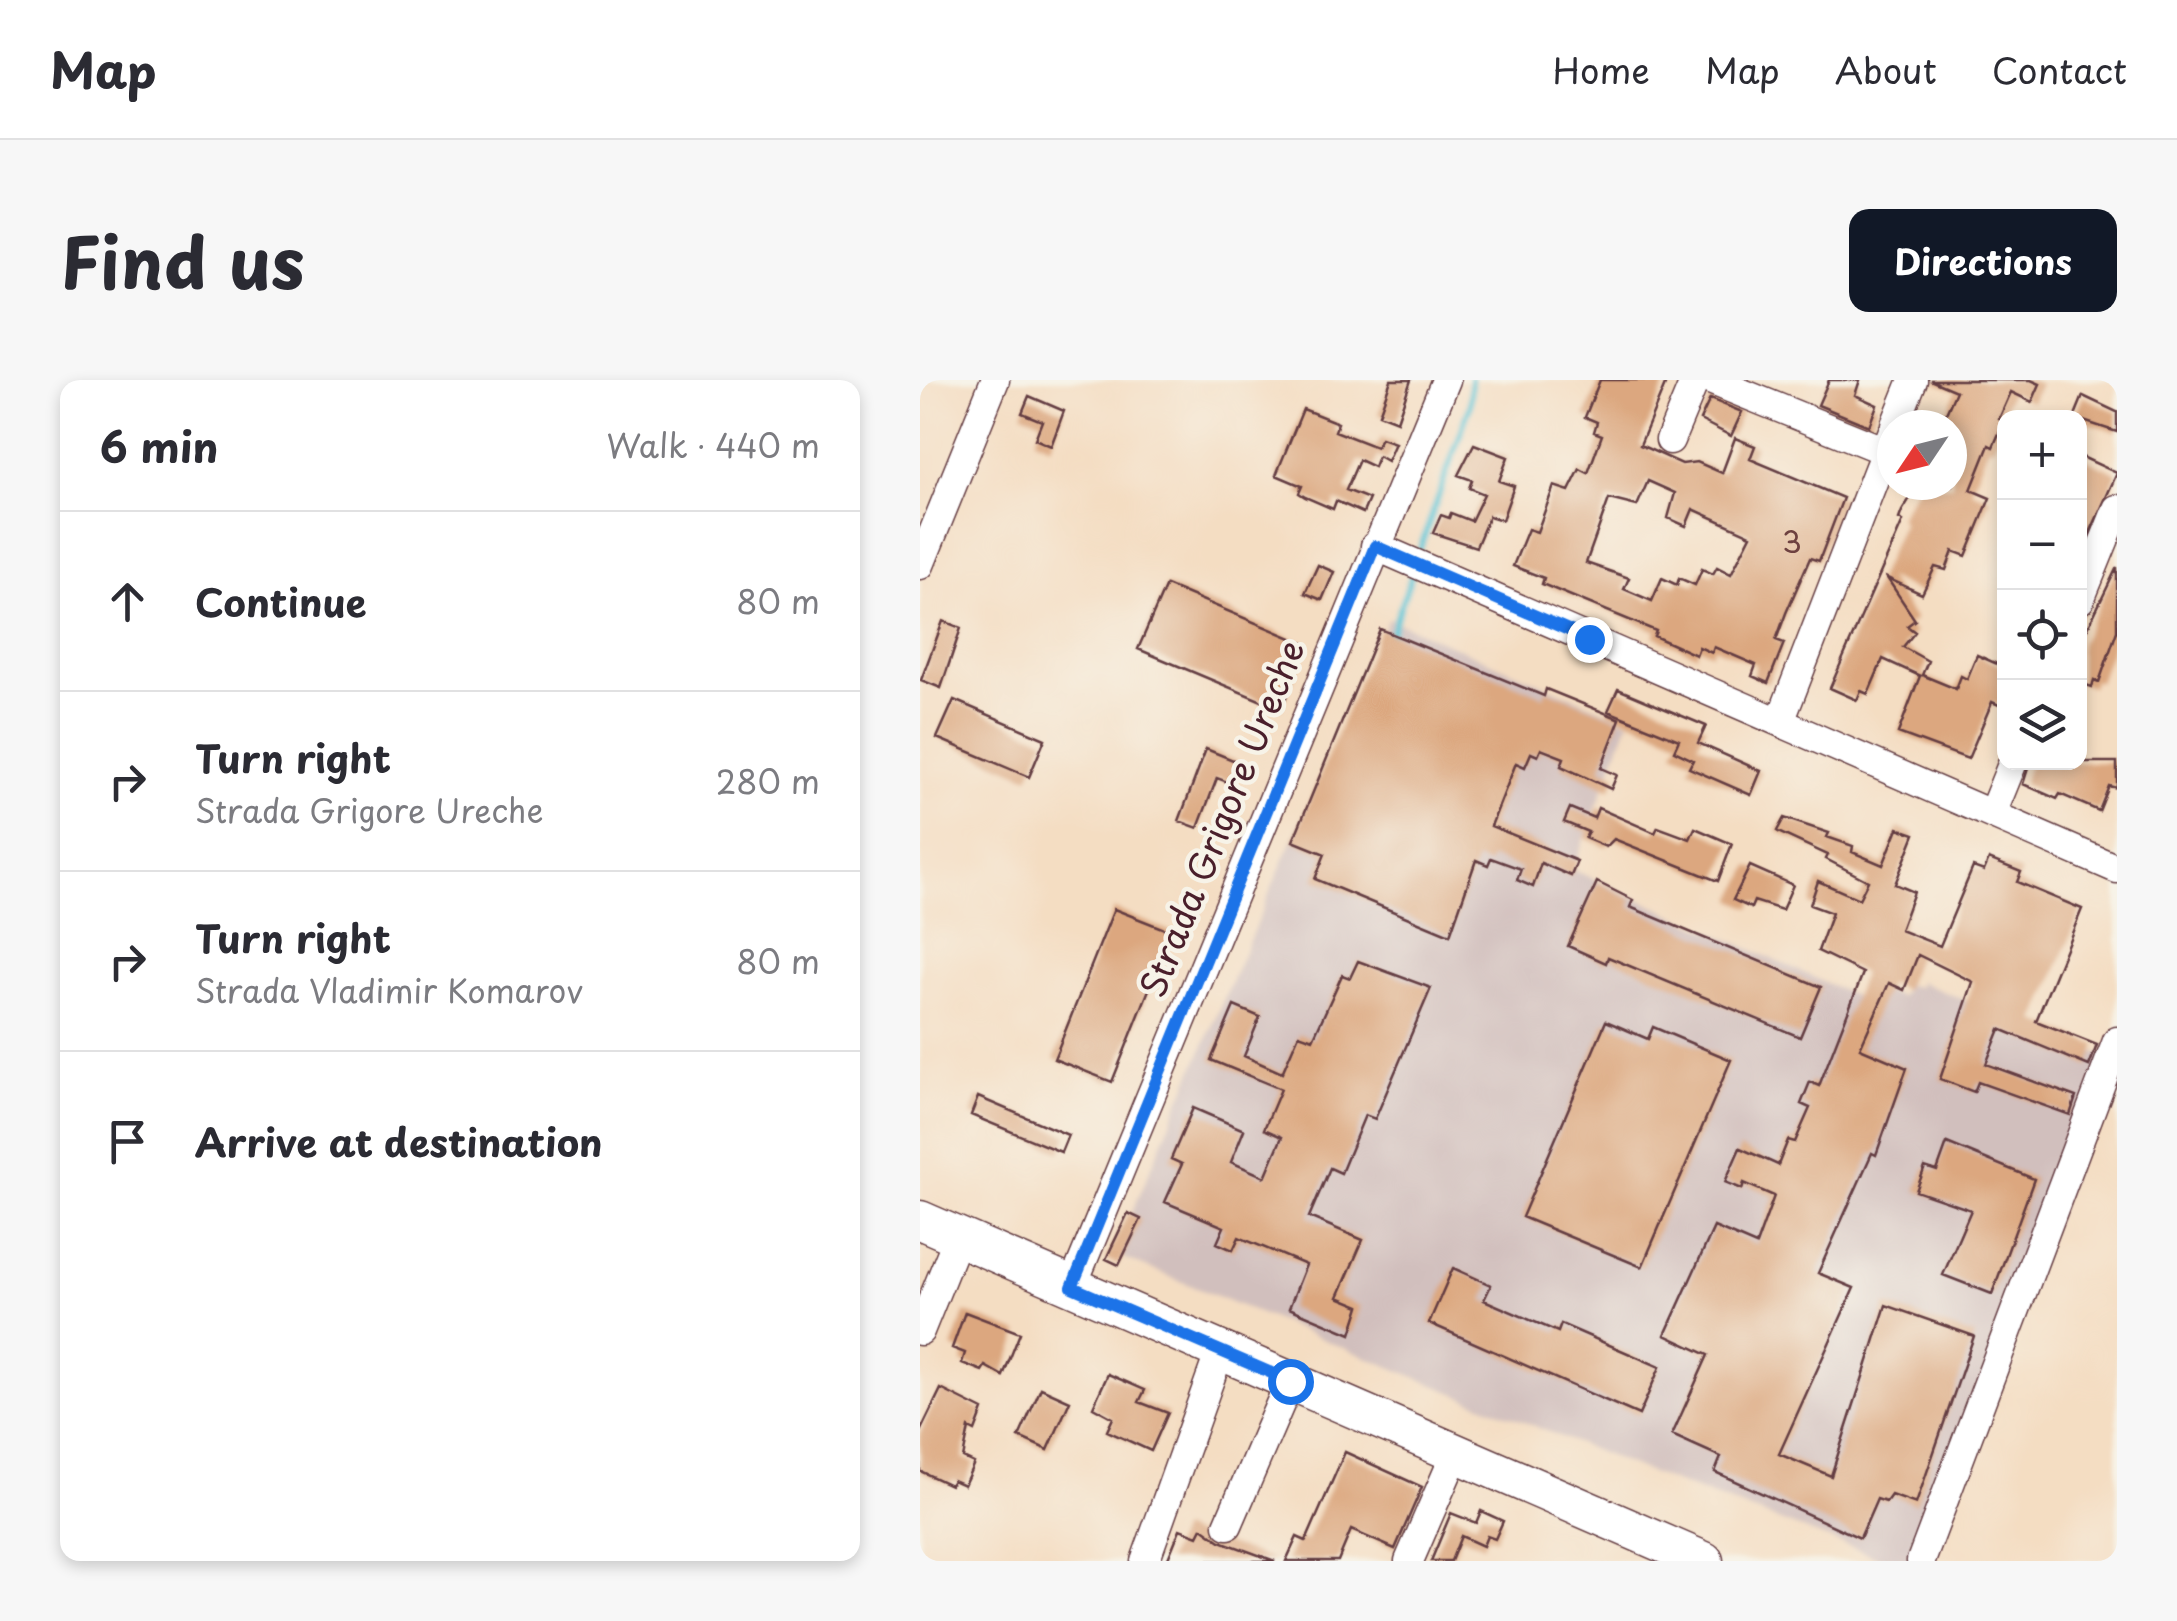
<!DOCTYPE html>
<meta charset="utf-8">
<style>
:root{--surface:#fff;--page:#f7f7f7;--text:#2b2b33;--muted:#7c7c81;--line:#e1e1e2;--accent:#111827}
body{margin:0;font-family:"Playpen Sans",sans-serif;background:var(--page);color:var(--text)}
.controls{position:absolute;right:30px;top:30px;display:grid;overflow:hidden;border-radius:20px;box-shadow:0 5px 15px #0003}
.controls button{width:90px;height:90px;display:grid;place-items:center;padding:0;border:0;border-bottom:2px solid var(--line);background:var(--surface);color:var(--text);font:50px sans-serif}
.compass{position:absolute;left:957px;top:30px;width:90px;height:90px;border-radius:50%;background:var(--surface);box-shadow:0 5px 15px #0003;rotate:235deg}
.stop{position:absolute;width:30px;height:30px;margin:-22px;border:8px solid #1a73e8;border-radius:50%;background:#fff}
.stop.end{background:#1a73e8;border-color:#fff;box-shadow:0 2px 10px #0008}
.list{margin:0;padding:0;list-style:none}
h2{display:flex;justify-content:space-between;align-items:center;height:130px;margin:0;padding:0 40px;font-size:42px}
h2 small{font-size:32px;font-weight:400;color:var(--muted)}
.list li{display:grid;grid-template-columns:65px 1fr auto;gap:30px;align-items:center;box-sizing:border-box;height:180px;padding:0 40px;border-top:2px solid var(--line)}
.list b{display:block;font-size:38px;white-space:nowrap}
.list p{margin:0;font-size:32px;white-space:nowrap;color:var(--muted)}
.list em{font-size:32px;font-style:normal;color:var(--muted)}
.icon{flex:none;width:55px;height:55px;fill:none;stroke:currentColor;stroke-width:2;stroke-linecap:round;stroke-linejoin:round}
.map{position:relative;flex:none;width:1197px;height:1181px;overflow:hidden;border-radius:20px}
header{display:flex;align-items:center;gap:60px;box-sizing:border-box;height:140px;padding:0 50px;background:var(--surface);border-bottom:2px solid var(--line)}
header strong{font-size:48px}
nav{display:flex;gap:55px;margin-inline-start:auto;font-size:35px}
.intro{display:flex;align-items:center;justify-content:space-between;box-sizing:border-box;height:240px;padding:0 60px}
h1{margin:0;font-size:70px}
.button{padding:25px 45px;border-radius:20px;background:var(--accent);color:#fff;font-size:35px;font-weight:700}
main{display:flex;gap:60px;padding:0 60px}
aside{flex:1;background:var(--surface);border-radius:20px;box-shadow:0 5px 15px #0003}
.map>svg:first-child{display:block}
.industrial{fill:#d1bfbd}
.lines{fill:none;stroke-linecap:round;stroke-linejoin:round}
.stream{stroke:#59c3d4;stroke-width:6}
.building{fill:#dca77f;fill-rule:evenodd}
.minor-casing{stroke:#643c42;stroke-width:31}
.major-casing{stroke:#643c42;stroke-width:41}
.minor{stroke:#fff;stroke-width:28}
.major{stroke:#fff;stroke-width:38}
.route{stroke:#1a73e8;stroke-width:12}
.labels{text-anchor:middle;stroke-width:9;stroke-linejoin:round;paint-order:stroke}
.number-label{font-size:30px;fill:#6e4140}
.street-label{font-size:35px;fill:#4a1f2b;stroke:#f7f3e8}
</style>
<header>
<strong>Map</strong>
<nav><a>Home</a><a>Map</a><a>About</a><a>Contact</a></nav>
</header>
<div class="intro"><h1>Find us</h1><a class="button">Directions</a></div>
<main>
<aside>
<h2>6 min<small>Walk · 440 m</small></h2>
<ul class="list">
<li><svg class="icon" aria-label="ahead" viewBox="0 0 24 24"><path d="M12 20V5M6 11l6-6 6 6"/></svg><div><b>Continue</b></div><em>80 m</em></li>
<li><svg class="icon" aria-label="right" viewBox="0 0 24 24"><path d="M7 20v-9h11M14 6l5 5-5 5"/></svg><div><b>Turn right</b><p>Strada Grigore Ureche</p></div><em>280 m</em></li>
<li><svg class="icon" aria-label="right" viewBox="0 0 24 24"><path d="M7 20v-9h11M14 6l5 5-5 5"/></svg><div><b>Turn right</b><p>Strada Vladimir Komarov</p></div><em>80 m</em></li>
<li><svg class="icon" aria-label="arrive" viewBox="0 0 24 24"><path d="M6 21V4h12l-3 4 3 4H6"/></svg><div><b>Arrive at destination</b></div></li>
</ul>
</aside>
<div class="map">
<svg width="1197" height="1181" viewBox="0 0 1197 1181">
<rect width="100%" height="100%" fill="#f7f3e8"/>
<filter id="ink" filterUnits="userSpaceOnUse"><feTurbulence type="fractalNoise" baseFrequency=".01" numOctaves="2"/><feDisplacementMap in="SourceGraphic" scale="20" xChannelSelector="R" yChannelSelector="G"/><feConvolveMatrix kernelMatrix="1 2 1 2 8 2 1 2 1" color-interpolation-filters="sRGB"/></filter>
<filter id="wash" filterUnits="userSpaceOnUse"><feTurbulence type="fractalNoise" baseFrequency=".0048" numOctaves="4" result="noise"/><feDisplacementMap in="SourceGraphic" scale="40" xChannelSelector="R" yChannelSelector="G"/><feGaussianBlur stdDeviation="2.25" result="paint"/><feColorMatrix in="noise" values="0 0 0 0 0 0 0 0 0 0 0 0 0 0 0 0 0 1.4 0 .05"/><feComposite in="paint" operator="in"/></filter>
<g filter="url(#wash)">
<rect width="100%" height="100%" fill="#f4ddc2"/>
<path class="industrial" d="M468,238L709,341L654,487L658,492L937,617L945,603L980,617L986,605L998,607L999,602L1196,680L1005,1181H968L722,1090L194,874Z"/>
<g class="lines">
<path class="stream" d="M500,169L550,26L551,0
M469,259L493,191"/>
</g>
<g id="blocks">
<path class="building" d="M471,0H491L477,41L459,34Z
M680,0H747L720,65L762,84L777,82L802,93L815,58L835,66L830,79L923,118L899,181L890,178L866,233L856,260L864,263L848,303L832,296L836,285L794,267L792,273L779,267L776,275L734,256L736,251L622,204L624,198L593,186L608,149L617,152L634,106L649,111L660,89L668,93L682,55L674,52L677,42L665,37ZM728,101L755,113L748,138L766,146L773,129L831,155L811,194L797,187L793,194L782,189L775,205L759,198L757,205L742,198L732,221L704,209L709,198L666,183L689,119L717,126Z
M909,0H940L935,15L957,25L949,46L898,25Z
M1010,0H1111L1120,4L1112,22L1091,12L1079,39L1084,42L1073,67L1069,65L1051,110L1070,118L1046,176L1033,171L1026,190L1015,187L1002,214L967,198L995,240L987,246L995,252L983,267L1008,281L1002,295L1036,309L1041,296L1047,299L1057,275L1084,287V327L1072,322L1048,379L978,353L1000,296L963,279L948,314L941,311L937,320L910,308L983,141L979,139L982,131L998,105H1032V45H1021L1036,11Z
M109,16L144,31L131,66L115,59L122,41L102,33Z
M1163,16L1197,32V52L1154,38Z
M790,19L822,32L811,56L780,40Z
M383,29L418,43L415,51L456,67L461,58L475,63L467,81L458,76L454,87L439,80L426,110L449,119L443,133L416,121L413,129L385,117L379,113L382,106L356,95Z
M554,64L588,77L579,101L594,106L582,140L569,136L556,167L513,153L521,135L529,138L531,133L551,141L564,114L549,108L552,100L538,95Z
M1160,76L1197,93L1160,175Z
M398,185L414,192L402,220L385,213Z
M1197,187V251L1179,302L1174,300L1172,307L1160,303V264Z
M246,205L388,265L361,329L218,269Z
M23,241L41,248L21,308L1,300Z
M460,249L624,316L626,309L700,339L681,388L697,395L691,409L641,386L644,378L621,369L618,376L611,373L605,387L596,383L571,446L657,481L651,496L621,483L613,507L597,500L601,489L571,478L568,485L556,480L530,555L395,499L405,474L373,461Z
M698,309L786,346L778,363L841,391L831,415L769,388L773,380L754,371L759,360L688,331Z
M34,320L125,359L109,397L17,358Z
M286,369L318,382L310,403L297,398L278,448L259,441Z
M1110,382H1197V408L1189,406L1179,431L1140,414L1137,419L1103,404Z
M650,428L674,438L678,428L735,453L738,447L770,459L775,448L812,464L798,501L694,459L686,467L665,458L668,452L644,442Z
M864,438L909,453L907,457L933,466L932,472L963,485L978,448L995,454L975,504L994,512L980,550L1020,566L1053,487L1064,491L1069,479L1101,492L1097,502L1162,529L1116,641L1177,665L1169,686L1080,649L1066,684L1156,717L1150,735L1058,702L1054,712L1020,699L1053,602L998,575L984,610L969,603L940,668L987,688L956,775L952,773L898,893L934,908L859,1074L911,1096L966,925L1054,956L996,1124L971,1115L966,1122L957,1119L940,1158L795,1092L801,1077L752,1055L788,975L745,955L794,847L836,865L854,816L824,803L822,809L805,802L820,768L858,785L868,760L875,762L890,728L881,724L890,702L899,706L943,593L898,571L912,533L890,525L898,501L939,519L948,501L906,479L908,475L860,453L857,451Z
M830,486L873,505L862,530L834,521L831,528L813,520Z
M677,502L713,520L710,527L901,607L880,657L688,577L686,583L648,566Z
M194,529L252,552L192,702L134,679Z
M438,581L511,608L455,739L445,735L421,793L410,788L389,837L443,860L418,917L440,926L431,954L369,928L386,885L319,857L313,870L297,863L304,847L245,822L262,784L251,779L273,728L324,750L311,782L345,797L362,757L344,749L361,709L291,680L314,626L340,637L324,676L362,693L379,654L393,659L422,595L430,598Z
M686,641L728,659L733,647L811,680L722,887L602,837Z
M58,717L148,755L141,772L51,735Z
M1027,763L1114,799L1072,914L1023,895L1051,830L996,811L1005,787L1017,791Z
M208,833L221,839L199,885L186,879Z
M533,888L571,905L564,920L638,952L641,944L740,987L719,1035L509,943Z
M45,932L100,953L83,996L65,986L62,991L42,983L45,973L32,968Z
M188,994L225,1010L219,1022L248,1033L231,1071L187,1051L193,1038L173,1027Z
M121,1008L150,1021L128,1070L99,1057Z
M21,1009L63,1030L55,1051L49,1048L43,1078L54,1083L44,1105L33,1100L30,1105L0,1091V1052Z
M425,1072L502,1107L475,1169L431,1150L418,1181H366L377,1157L386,1161Z
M561,1131L583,1141L575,1159L567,1156L563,1166L541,1156L531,1181H511L531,1133L556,1143Z
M282,1148L300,1161L355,1181H247L260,1149L278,1156Z"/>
</g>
</g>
<g filter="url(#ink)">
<use href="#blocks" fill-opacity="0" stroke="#643c42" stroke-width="2.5"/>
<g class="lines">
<defs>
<path id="minor" d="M790,0L965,71
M975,45L993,0
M750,60L775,0
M455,166L1197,489
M0,185L75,0
M1160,220L1197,129
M860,342L972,53
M1072,434L1093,382
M152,907L526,0
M0,951L38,857
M308,1145L370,1001
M225,1181L300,971
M489,1181L535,1075
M1001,1181L1197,661"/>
<path id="major" d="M0,840L784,1181"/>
</defs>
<use href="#minor" class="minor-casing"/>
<use href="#major" class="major-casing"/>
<use href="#minor" class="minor"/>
<use href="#major" class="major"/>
</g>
</g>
<g class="lines" filter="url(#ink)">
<path class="route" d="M370,1001L152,907L455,166L669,259"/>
</g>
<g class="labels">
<g class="number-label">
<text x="872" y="173">3</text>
</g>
<g class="street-label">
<text transform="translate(303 439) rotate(-68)" y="12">Strada Grigore Ureche</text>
</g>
</g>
</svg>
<div class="controls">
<button>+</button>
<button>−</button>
<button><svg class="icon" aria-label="locate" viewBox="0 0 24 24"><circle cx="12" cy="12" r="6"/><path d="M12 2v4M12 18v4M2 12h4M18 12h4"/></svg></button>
<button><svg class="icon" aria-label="layers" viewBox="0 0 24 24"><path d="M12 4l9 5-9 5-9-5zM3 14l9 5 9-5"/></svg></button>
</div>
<svg class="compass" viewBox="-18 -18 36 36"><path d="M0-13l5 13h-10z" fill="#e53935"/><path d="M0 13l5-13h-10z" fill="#7c7c81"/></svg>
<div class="stop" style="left:370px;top:1001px"></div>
<div class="stop end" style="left:669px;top:259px"></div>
</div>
</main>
